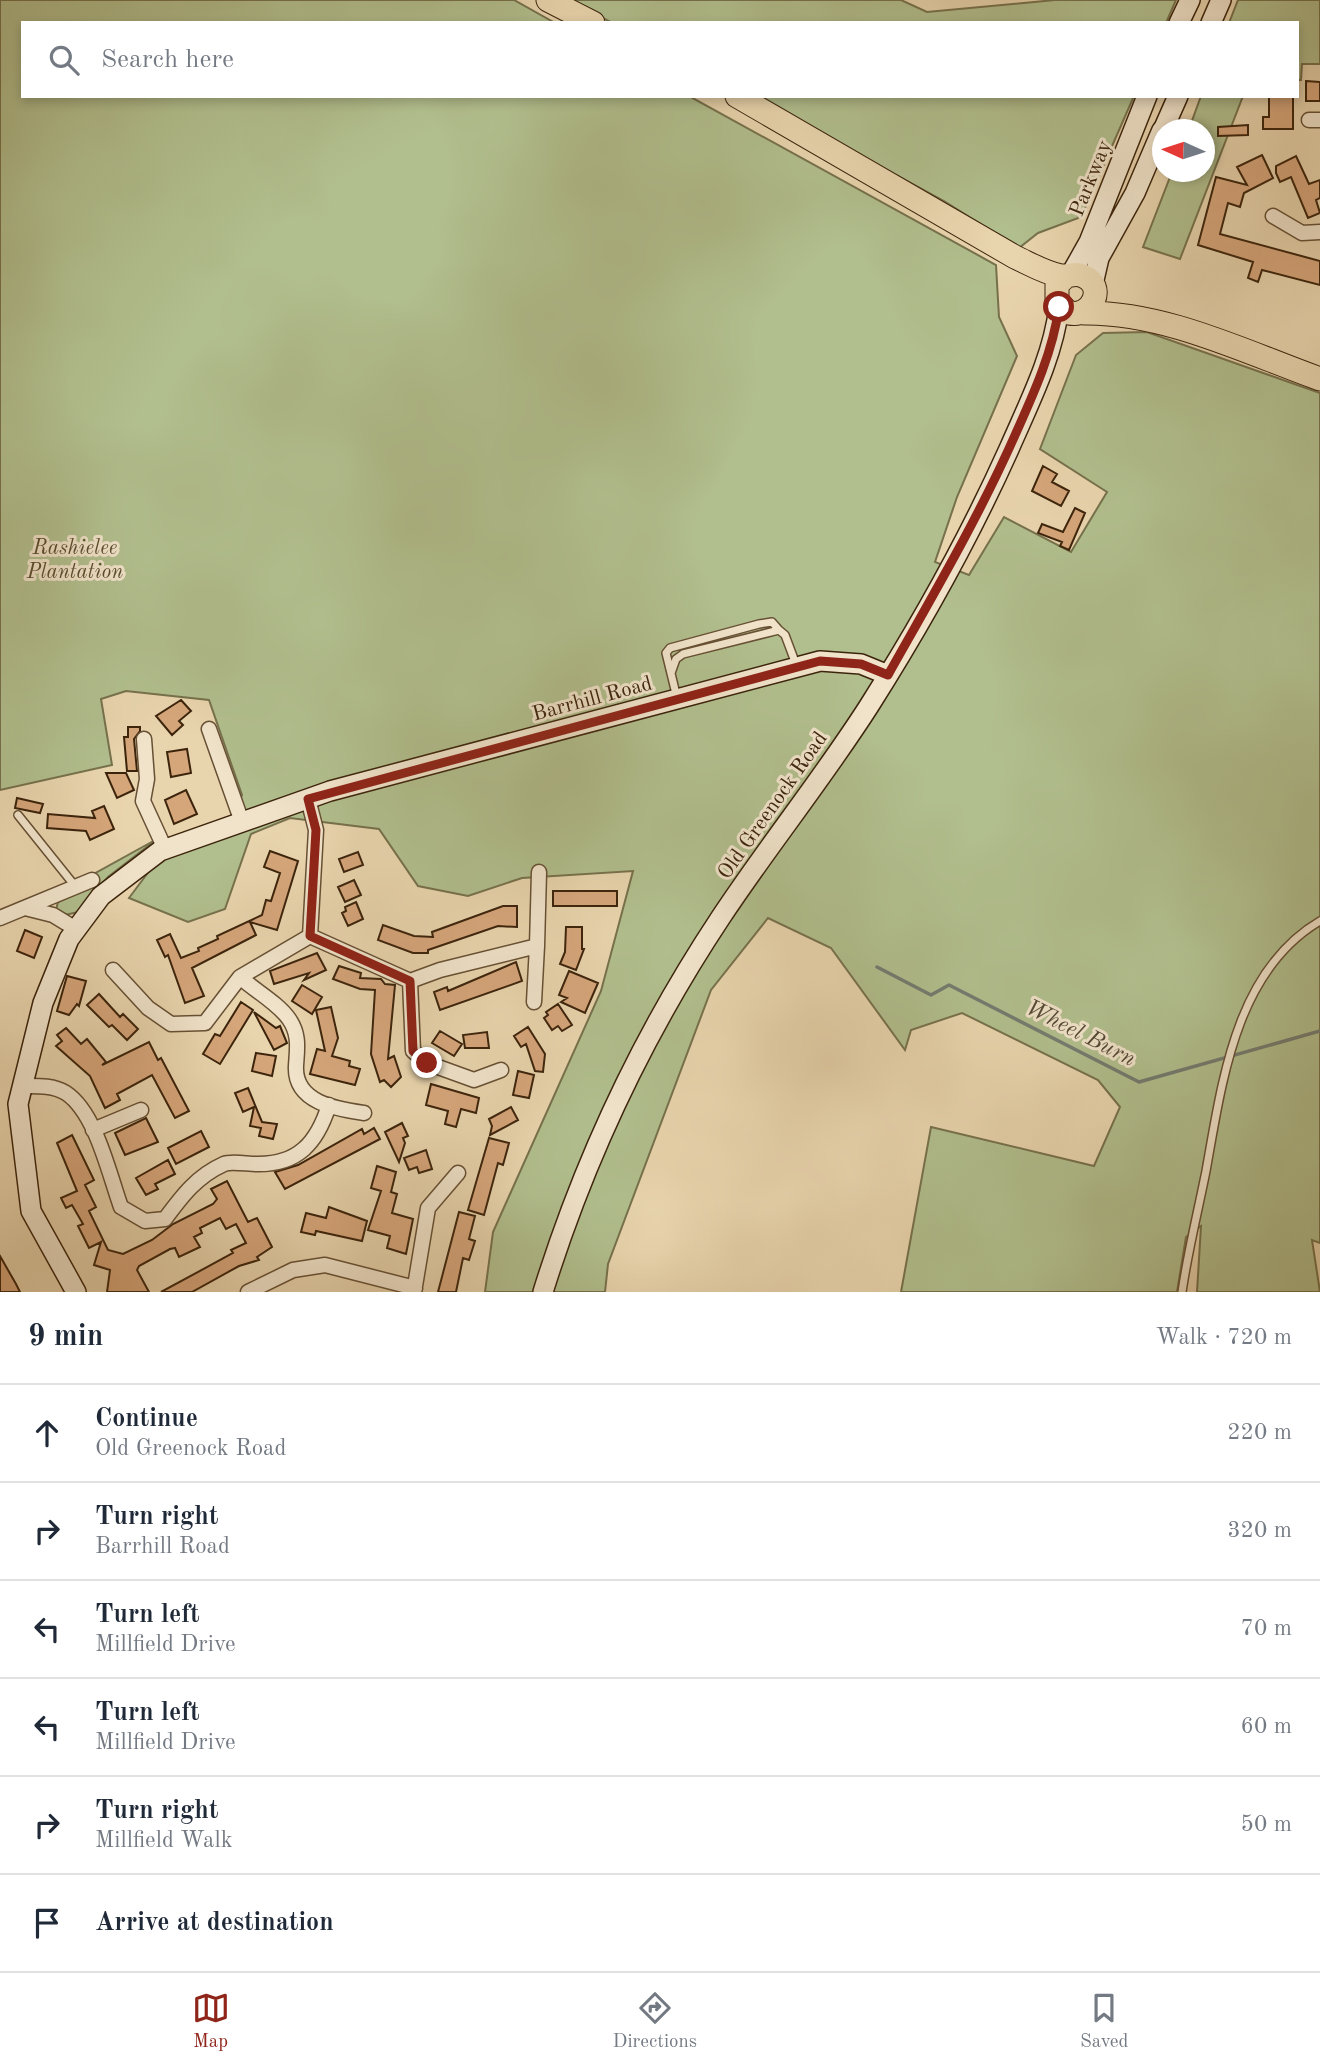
<!DOCTYPE html>
<meta charset="utf-8">
<style>
:root{--surface:#fff;--page:#f2f2f3;--text:#1f2937;--muted:#747a83;--line:#e0e1e3;--accent:#8f2418}
body{margin:0;font-family:"Old Standard TT",serif;background:var(--page);color:var(--text)}
.compass{position:absolute;left:1152px;top:119px;width:63px;height:63px;border-radius:50%;background:var(--surface);box-shadow:0 4px 10px #0003;rotate:273deg}
.stop{position:absolute;width:21px;height:21px;margin:-16px;border:5px solid #8f2418;border-radius:50%;background:#fff}
.stop.end{background:#8f2418;border-color:#fff;box-shadow:0 2px 7px #0008}
.list{margin:0;padding:0;list-style:none}
h2{display:flex;justify-content:space-between;align-items:center;height:91px;margin:0;padding:0 28px;font-size:30px}
h2 small{font-size:23px;font-weight:400;color:var(--muted)}
.list li{display:grid;grid-template-columns:46px 1fr auto;gap:21px;align-items:center;box-sizing:border-box;height:98px;padding:0 28px;border-top:2px solid var(--line)}
.list b{display:block;font-size:26px;white-space:nowrap}
.list p{margin:0;font-size:23px;white-space:nowrap;color:var(--muted)}
.list em{font-size:23px;font-style:normal;color:var(--muted)}
.icon{flex:none;width:38px;height:38px;fill:none;stroke:currentColor;stroke-width:2;stroke-linecap:round;stroke-linejoin:round}
.map{position:relative;flex:none;width:1320px;height:1292px;overflow:hidden}
.search{position:absolute;background:var(--surface);box-shadow:0 4px 10px #0003;left:21px;right:21px;top:21px;height:77px;display:flex;align-items:center;gap:18px;box-sizing:border-box;padding:0 24px;border-radius:0px;color:var(--muted);font-size:26px}
.sheet{height:679px;background:var(--surface)}
nav{display:flex;justify-content:space-around;align-items:center;box-sizing:border-box;height:98px;border-top:2px solid var(--line);background:var(--surface);font-size:19px;color:var(--muted)}
nav a{display:grid;justify-items:center;gap:4px}
nav .on{color:var(--accent)}
.map>svg:first-child{display:block}
.green{fill:#b1be8d;stroke:#76714c;stroke-width:2}
.lines{fill:none;stroke-linecap:round;stroke-linejoin:round}
.stream{stroke:#747c70;stroke-width:3.5}
.building{fill:#d6a67b;stroke:#3c240c;stroke-width:2}
.lane-casing{stroke:#675034;stroke-width:10}
.street-casing{stroke:#675034;stroke-width:17}
.secondary-casing{stroke:#3c240c;stroke-width:22}
.primary-casing{stroke:#3c240c;stroke-width:25}
.lane{stroke:#f0e3ca;stroke-width:7}
.street{stroke:#f0e3ca;stroke-width:14}
.secondary{stroke:#f0e3ca;stroke-width:19}
.primary{stroke:#e8d4ad;stroke-width:23}
.route{stroke:#8f2418;stroke-width:9}
.labels{text-anchor:middle;stroke-width:6;stroke-linejoin:round;paint-order:stroke}
.street-label{font-size:21px;fill:#3c240c;stroke:#f0e3ca}
.park-label{font-size:21px;font-style:italic;fill:#594a2c;stroke:#f0e3ca}
.water-label{font-size:23px;font-style:italic;fill:#534936;stroke:#f0e3ca}
</style>
<div class="map">
<svg width="1320" height="1292" viewBox="0 0 1320 1292">
<rect width="100%" height="100%" fill="#e8d4ad"/>
<filter id="stains"><feTurbulence type="fractalNoise" baseFrequency=".00286" numOctaves="4"/><feColorMatrix values="0 0 0 0 .2 0 0 0 0 .09 0 0 0 0 .02 0 0 0 .5 -.17"/></filter>
<radialGradient id="worn" r=".72"><stop offset=".6" stop-color="#630" stop-opacity="0"/><stop offset="1" stop-color="#630" stop-opacity=".3"/></radialGradient>
<path class="green" d="M0,0H514L555,23H23V96H689L996,265L999,317L1017,356L957,497L935,562L969,575L1004,517L1071,552L1107,492L1040,449L1076,355L1103,333L1147,332L1320,393V1243L1312,1240L1320,1292H1197L1201,1226L1186,1237L1177,1292H901L931,1127L1094,1166L1120,1107L1098,1080L962,1013L911,1030L905,1050L831,948L768,918L711,990L608,1264L605,1292H485L493,1232L601,991L633,871L522,878L468,896L418,886L379,829L290,818L251,834L225,909L188,922L129,898L159,858L226,834L242,795L209,700L126,691L101,699L112,765L0,790Z
M570,0H901L927,12L1055,0H1176L1166,23H612Z
M1238,0H1320V64H1302L1301,80H1297V23H1229Z
M751,96H1134L1081,217L1038,233L1019,248L944,201Z
M1201,96H1243L1180,259L1143,247L1172,172H1204V130L1189,129Z
M157,839L108,877L78,912L65,915L56,910L58,902L96,884L92,875Z"/>
<g class="lines">
<path class="stream" d="M877,967L931,995L949,985L1139,1082L1320,1031"/>
</g>
<path class="building" d="M1306,81L1320,82V101H1306Z
M1269,96H1293V129H1263V117H1269Z
M1248,125V135L1218,136V127Z
M1262,155L1273,178L1244,193L1240,207L1228,203L1220,234L1320,261V285L1262,270L1258,282L1248,278L1253,262L1198,245L1216,177L1247,185L1237,167Z
M1296,156L1309,184L1320,180V198L1316,200L1320,213L1308,218L1291,177L1280,182L1276,173V166Z
M1043,466L1057,474L1052,482L1069,491L1061,506L1032,491Z
M1075,508L1085,513L1069,550L1060,546L1062,542L1038,533L1042,524L1063,532Z
M181,700L191,711L179,721L183,725L172,735L156,716Z
M128,727H140V731L134,739L137,771H127L124,737H128Z
M187,749L191,773L171,777L167,752Z
M106,773H126L134,790L117,798Z
M186,790L197,814L174,824L165,800Z
M17,798L43,804L40,813L15,808Z
M104,806L114,829L90,840L86,831L47,828L48,814L95,818L92,811Z
M270,851L298,861L277,930L250,922L256,935L192,968L204,996L185,1003L168,955L165,957L157,940L170,934L181,958L199,951L198,948L218,939L217,936L262,915L266,900L271,901L280,873L264,867Z
M358,852L363,865L344,872L339,859Z
M354,880L361,895L345,902L338,887Z
M553,891H617V906H553Z
M356,902L363,919L348,926L342,913L346,911L345,907Z
M503,906H517V927L498,926L428,950V953H413L378,940L383,925L414,936L433,937L432,932Z
M566,927H582V949H584L576,970L560,964L565,952Z
M25,930L42,937L34,958L17,951Z
M317,953L326,970L304,980L309,973L274,984L270,971Z
M516,962L522,981L440,1010L434,992L447,987L448,991Z
M339,966L361,973L360,978L381,979L385,984L395,985L388,1059L394,1056L401,1077L391,1087L384,1080L380,1082L371,1054L375,990L360,989L333,979Z
M569,971L598,983L585,1013L561,1002L567,998L559,995Z
M67,976L86,981L79,1006L77,1004L69,1015L57,1011Z
M302,985L322,997L312,1014L292,1001Z
M99,994L120,1017L123,1014L138,1029L127,1040L112,1025L109,1027L87,1005Z
M241,1002L253,1010L220,1064L203,1054L215,1034L220,1036Z
M558,1004L572,1025L562,1031L558,1026L552,1030L544,1018L548,1015L546,1012Z
M331,1007L338,1038L332,1056L350,1061L349,1066L360,1069L355,1085L310,1074L317,1049L325,1051L316,1010Z
M254,1012L276,1028L280,1026L287,1043L274,1050Z
M528,1027L545,1054L543,1072L535,1071L526,1044L521,1047L514,1036Z
M66,1028L81,1044L87,1039L106,1062L102,1065L149,1042L158,1060L161,1058L189,1111L175,1118L152,1075L117,1094L120,1100L105,1108L90,1076L56,1046L62,1041L57,1035Z
M440,1031L462,1044L454,1056L432,1043Z
M487,1032L489,1048H465L463,1035Z
M256,1053L276,1056L272,1076L252,1071Z
M518,1071L534,1075L529,1098L513,1095Z
M431,1084L479,1098L476,1113L461,1109L456,1127L445,1124L448,1111L426,1105Z
M248,1088L262,1122L277,1124L273,1139L259,1136L261,1128L250,1126L254,1107L243,1112L235,1093Z
M511,1107L518,1120L490,1135L492,1126L489,1119Z
M146,1118L158,1142L125,1155L115,1133Z
M402,1123L408,1136L403,1138L405,1143L399,1162L385,1132Z
M374,1128L380,1139L285,1189L275,1172L298,1165L362,1129L364,1134Z
M201,1131L209,1147L176,1164L168,1148Z
M72,1135L94,1180L85,1185L96,1207L89,1211L108,1250L123,1254L152,1240L173,1224L213,1204L217,1199L211,1189L227,1181L248,1222L257,1218L272,1247L257,1257L259,1260L239,1266L192,1292H161L233,1253L231,1250L246,1243L236,1224L226,1229L220,1218L200,1228L202,1233L194,1237L200,1247L179,1257L175,1248L170,1249L139,1266L137,1270L149,1292H107L110,1270L94,1265L101,1242L89,1248L78,1226L83,1224L72,1205L66,1208L61,1198L77,1191L57,1143Z
M489,1138L509,1143L503,1165L498,1163L484,1215L468,1210Z
M426,1150L432,1169L419,1173L417,1167L409,1170L404,1158Z
M168,1160L175,1174L155,1184L158,1189L146,1195L136,1178Z
M377,1166L396,1172L391,1192L397,1194L392,1213L413,1219L406,1254L387,1248L390,1236L368,1230L381,1191L371,1188Z
M329,1207L367,1221L362,1241L316,1231L315,1235L301,1232L306,1213L326,1218Z
M459,1212L475,1216L469,1239L475,1241L469,1260L463,1258L456,1292H438Z
M0,1256L16,1284L20,1292H0Z"/>
<g class="lines">
<defs>
<path id="lane" d="M779,630L785,635L797,667
M671,673L676,659L683,654L779,630L772,622L759,624L670,648L666,653L677,698
M18,815L75,886
M1182,1292C1188,1251 1198,1211 1206,1171C1222,1083 1235,971 1320,921"/>
<path id="street" d="M1309,120H1320
M1273,216L1302,233L1320,232
M209,729L242,822
M144,739L147,779L143,801L165,849
M308,799L316,830L310,936
M25,908L53,915L76,929
M0,918L92,880
M310,936L410,981L440,970L537,946L539,872
M113,970L148,1008L171,1024L205,1023L240,977L310,936
M240,977C254,990 278,1003 289,1019C300,1035 297,1049 296,1066C294,1103 337,1109 364,1113
M410,981L413,1051L427,1063L474,1080L501,1070
M534,1002L537,946
M22,1086C37,1086 53,1085 66,1093C96,1113 109,1174 121,1207L145,1221L165,1219C182,1196 197,1176 224,1164C231,1161 247,1164 256,1164C298,1165 317,1143 329,1105
M93,1130L141,1110
M248,1292L293,1270L325,1265L415,1288
M414,1292L428,1208L458,1173"/>
<path id="secondary" d="M1179,23L1190,0
M1211,23L1221,0
M1163,130L1178,96
M1071,274L1089,242L1147,96
M1093,284L1099,258L1135,193L1162,130
M76,1292L31,1211L18,1104L43,1003L69,939L101,896L160,851L330,791L820,661L861,664L888,675
M543,1292C584,1160 644,1033 721,917C768,846 823,778 869,706C921,624 969,538 1009,449C1029,403 1053,357 1059,307"/>
<path id="primary" d="M548,0L593,23
M737,96L1015,257C1030,264 1045,273 1061,276C1069,277 1075,272 1083,276C1107,286 1092,318 1069,313L1057,302V285L1065,277
M1084,313C1165,312 1245,352 1320,379"/>
</defs>
<use href="#lane" class="lane-casing"/>
<use href="#street" class="street-casing"/>
<use href="#secondary" class="secondary-casing"/>
<use href="#primary" class="primary-casing"/>
<use href="#lane" class="lane"/>
<use href="#street" class="street"/>
<use href="#secondary" class="secondary"/>
<use href="#primary" class="primary"/>
</g>
<g class="lines">
<path class="route" d="M427,1063L413,1051L410,981L310,936L316,830L308,799L820,661L861,664L888,675C933,595 979,517 1016,433C1034,393 1053,351 1059,307"/>
</g>
<g class="labels">
<g class="street-label">
<text transform="translate(1090 178) rotate(-68)" y="7">Parkway</text>
<text transform="translate(592 698) rotate(-15)" y="7">Barrhill Road</text>
<text transform="translate(772 805) rotate(-55)" y="7">Old Greenock Road</text>
</g>
<g class="park-label">
<text x="75" y="554">Rashielee<tspan x="75" dy="24">Plantation</tspan></text>
</g>
<g class="water-label">
<text transform="translate(1081 1032) rotate(27)" y="8">Wheel Burn</text>
</g>
</g>
<rect width="100%" height="100%" filter="url(#stains)"/>
<rect width="100%" height="100%" fill="url(#worn)"/>
</svg>
<svg class="compass" viewBox="-18 -18 36 36"><path d="M0-13l5 13h-10z" fill="#e53935"/><path d="M0 13l5-13h-10z" fill="#747a83"/></svg>
<div class="stop" style="left:1059px;top:307px"></div>
<div class="stop end" style="left:427px;top:1063px"></div>
<div class="search"><svg class="icon" aria-label="search" viewBox="0 0 24 24"><circle cx="10" cy="10" r="6"/><path d="M15 15l6 6"/></svg>Search here</div>
</div>
<section class="sheet">
<h2>9 min<small>Walk · 720 m</small></h2>
<ul class="list">
<li><svg class="icon" aria-label="ahead" viewBox="0 0 24 24"><path d="M12 20V5M6 11l6-6 6 6"/></svg><div><b>Continue</b><p>Old Greenock Road</p></div><em>220 m</em></li>
<li><svg class="icon" aria-label="right" viewBox="0 0 24 24"><path d="M7 20v-9h11M14 6l5 5-5 5"/></svg><div><b>Turn right</b><p>Barrhill Road</p></div><em>320 m</em></li>
<li><svg class="icon" aria-label="left" viewBox="0 0 24 24"><path d="M17 20v-9H6M10 6l-5 5 5 5"/></svg><div><b>Turn left</b><p>Millfield Drive</p></div><em>70 m</em></li>
<li><svg class="icon" aria-label="left" viewBox="0 0 24 24"><path d="M17 20v-9H6M10 6l-5 5 5 5"/></svg><div><b>Turn left</b><p>Millfield Drive</p></div><em>60 m</em></li>
<li><svg class="icon" aria-label="right" viewBox="0 0 24 24"><path d="M7 20v-9h11M14 6l5 5-5 5"/></svg><div><b>Turn right</b><p>Millfield Walk</p></div><em>50 m</em></li>
<li><svg class="icon" aria-label="arrive" viewBox="0 0 24 24"><path d="M6 21V4h12l-3 4 3 4H6"/></svg><div><b>Arrive at destination</b></div></li>
</ul>
</section>
<nav>
<a class="on"><svg class="icon" aria-label="map" viewBox="0 0 24 24"><path d="M3 6l6-2 6 2 6-2v14l-6 2-6-2-6 2zM9 4v14M15 6v14"/></svg>Map</a>
<a><svg class="icon" aria-label="directions" viewBox="0 0 24 24"><path d="M12 3l9 9-9 9-9-9zM9 14v-3h6M13 9l2 2-2 2"/></svg>Directions</a>
<a><svg class="icon" aria-label="saved" viewBox="0 0 24 24"><path d="M7 4h10v16l-5-4-5 4z"/></svg>Saved</a>
</nav>
